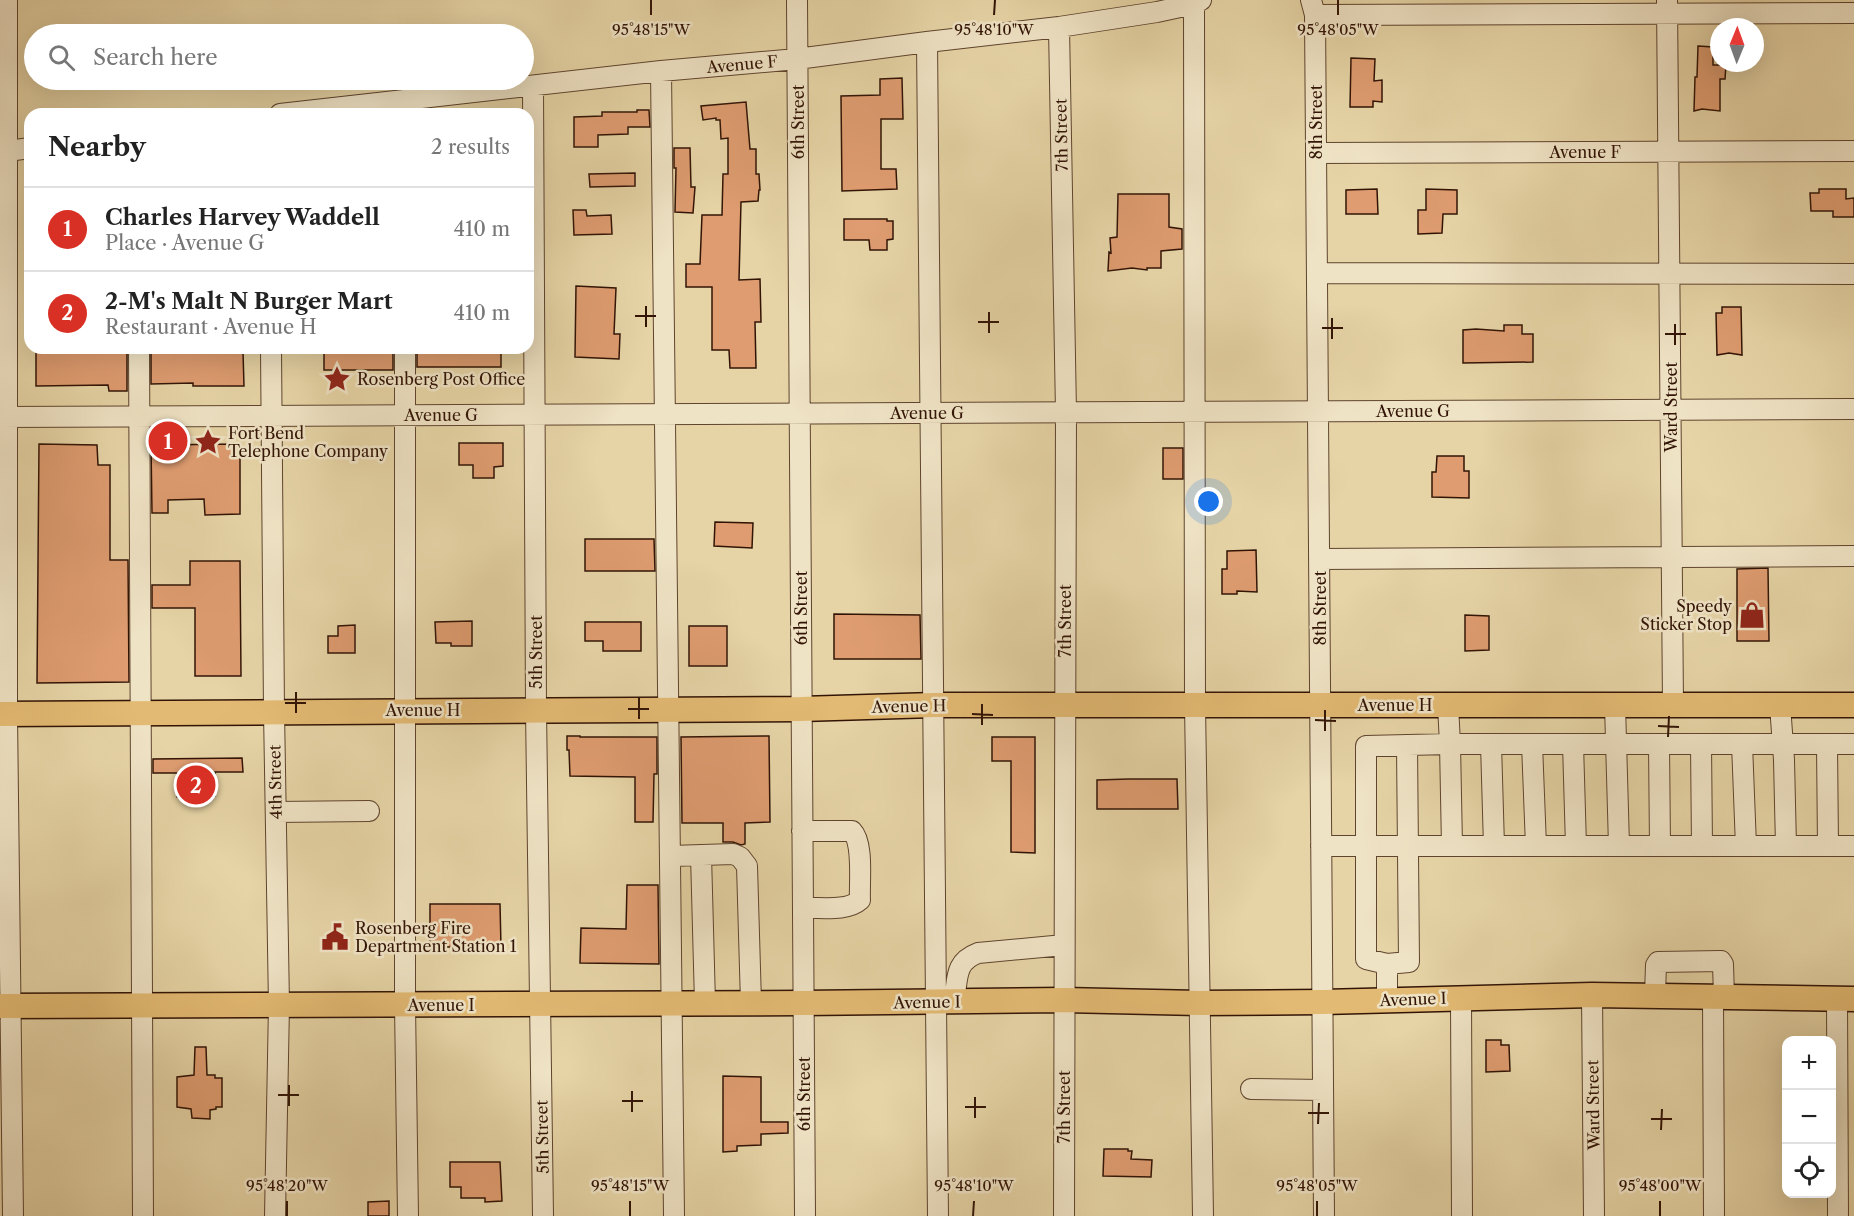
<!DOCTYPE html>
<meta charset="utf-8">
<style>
:root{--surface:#fff;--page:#f6f6f6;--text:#222;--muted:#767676;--line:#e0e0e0;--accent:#d93025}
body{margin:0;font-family:"Libre Caslon Text",serif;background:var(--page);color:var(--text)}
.controls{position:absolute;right:18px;bottom:18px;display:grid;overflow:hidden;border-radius:12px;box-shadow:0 6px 24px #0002}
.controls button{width:54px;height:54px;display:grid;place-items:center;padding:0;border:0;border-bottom:2px solid var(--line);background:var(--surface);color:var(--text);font:30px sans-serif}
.compass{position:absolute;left:1710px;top:18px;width:54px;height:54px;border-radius:50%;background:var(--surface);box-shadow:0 6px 24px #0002;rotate:1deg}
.you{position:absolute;left:1209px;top:502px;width:21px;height:21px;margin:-15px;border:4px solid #fff;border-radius:50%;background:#1a73e8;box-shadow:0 0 0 9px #1a73e833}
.badge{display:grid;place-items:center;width:39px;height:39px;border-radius:50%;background:var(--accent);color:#fff;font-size:20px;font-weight:700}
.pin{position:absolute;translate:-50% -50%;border:3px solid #fff;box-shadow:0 2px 6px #0006}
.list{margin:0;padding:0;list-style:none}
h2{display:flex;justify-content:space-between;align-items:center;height:78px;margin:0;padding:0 24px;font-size:26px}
h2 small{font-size:20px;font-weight:400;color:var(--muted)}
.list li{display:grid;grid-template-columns:39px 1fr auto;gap:18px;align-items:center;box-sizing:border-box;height:84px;padding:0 24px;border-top:2px solid var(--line)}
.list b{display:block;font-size:22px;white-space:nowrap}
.list p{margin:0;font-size:20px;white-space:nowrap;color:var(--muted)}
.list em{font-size:20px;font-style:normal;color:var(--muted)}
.icon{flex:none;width:33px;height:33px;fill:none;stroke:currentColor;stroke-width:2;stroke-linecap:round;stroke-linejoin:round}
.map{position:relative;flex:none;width:1854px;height:1216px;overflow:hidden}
.search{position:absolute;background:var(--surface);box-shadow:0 6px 24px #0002;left:24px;top:24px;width:510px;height:66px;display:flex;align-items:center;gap:15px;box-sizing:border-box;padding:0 21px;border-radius:33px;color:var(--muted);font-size:22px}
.panel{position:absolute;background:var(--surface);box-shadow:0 6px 24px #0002;left:24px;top:108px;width:510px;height:246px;border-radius:18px}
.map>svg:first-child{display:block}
.building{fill:#de9c70;stroke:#321406;stroke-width:1.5}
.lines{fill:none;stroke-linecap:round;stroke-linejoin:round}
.minor-casing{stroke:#5f442e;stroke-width:22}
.major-casing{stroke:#321406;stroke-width:27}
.minor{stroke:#efe3c5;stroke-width:20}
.major{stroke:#e3ba73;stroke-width:24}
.ticks{fill:none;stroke:#321406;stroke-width:2}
.labels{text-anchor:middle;stroke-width:5;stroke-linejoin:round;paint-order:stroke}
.street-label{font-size:16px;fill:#321406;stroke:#efe3c5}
.poi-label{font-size:16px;fill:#321406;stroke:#efe3c5;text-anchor:start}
.ticks-label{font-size:15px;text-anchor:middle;fill:#321406;stroke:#efe3c5;stroke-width:5;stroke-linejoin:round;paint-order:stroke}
</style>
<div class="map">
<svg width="1854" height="1216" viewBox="0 0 1854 1216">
<rect width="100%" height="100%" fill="#e6d4a6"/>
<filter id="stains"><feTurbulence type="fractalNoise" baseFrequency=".00333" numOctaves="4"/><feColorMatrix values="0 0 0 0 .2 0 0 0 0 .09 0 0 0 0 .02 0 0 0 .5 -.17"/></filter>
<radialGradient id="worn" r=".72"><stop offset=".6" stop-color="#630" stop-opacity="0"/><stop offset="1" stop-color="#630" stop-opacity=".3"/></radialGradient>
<path class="building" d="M1698,46L1713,47V65H1726L1725,79H1720V111L1702,109L1694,111L1695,77H1697Z
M1351,58L1375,59L1374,81L1382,80V102L1373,101V107H1350Z
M902,78L903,119H881V169H896L897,189L842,191L841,96L880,95V79Z
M746,102L750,149H756V174H759L760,190H759L758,201L741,202L739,280L760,279L761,322H755L756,368H730L729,350H712V287H686V264H700L702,215H722L723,174H728V138L721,139L720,120H716V118L703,120L701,106Z
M637,110H649L650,127H628V134L598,135V147H574V117L602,116V112H637Z
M674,148H690L691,187H695L693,213L675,212L676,168H674Z
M635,173V186L590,187L589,174Z
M1377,189L1378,214H1346V190Z
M1426,189L1457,190V214H1443L1442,233L1418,234V210H1426Z
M1819,189H1846V199L1854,198V217H1833V211H1811L1810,193H1819Z
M1118,194H1169V227L1182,229V249L1161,251V268H1147V270L1132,268L1108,271L1109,252L1111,253L1110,238L1117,237Z
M573,210H586L587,216L611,215L612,234L574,235Z
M844,219H887V221H893V239L887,240V250H870L869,240H844Z
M576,286L616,288L614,334H620L619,359L575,357Z
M1722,307H1741L1742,355L1729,353L1717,355L1716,313H1722Z
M1504,325H1522V334H1533V362L1463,363V330L1476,329L1504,331Z
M36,348H127V391H109L108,385L36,386Z
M151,348H240V352H243L244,386H193V383L151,384Z
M324,348H393V370H324Z
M417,348H501V367H417Z
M459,443H503V466L494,467V478H473V465H459Z
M39,444L97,445L98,465H110V560H128L129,682L37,683Z
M240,444V514L205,515L204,499L168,500V513H152L151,445Z
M1163,448H1183V479H1163Z
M1437,456H1464V471H1469V498L1432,497V472H1436Z
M715,522L753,523L752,548L714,546Z
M585,539H654L655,571H585Z
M1256,550L1257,592L1237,591V594H1222V569H1227V551Z
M190,561H240L241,676H195V608H152V585H190Z
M1768,568L1769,641H1737V569Z
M834,614L920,615L921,659H834Z
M1465,615L1489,616V650L1465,651Z
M472,621V646H451V643H436L435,622Z
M585,622H641V651H603V641H585Z
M355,625V653H328V636H338V626Z
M689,626H727V666H689Z
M567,736H580V737H657V774H654L653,822H635V777L570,776L569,750H567Z
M769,736L770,822L745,823V844L741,845L733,842H723V823H682L681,737Z
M992,737H1035V853L1011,852V761H992Z
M242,758L243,772H215V796L177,797V773H153V759Z
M1129,779H1177L1178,809H1097V780Z
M627,885H658L659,964L580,963L581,928L626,929Z
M430,904H500L501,947H430Z
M1486,1040H1501V1045H1509L1510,1071L1486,1072Z
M195,1047H206L207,1075H215V1078H222V1107H216V1109L210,1110V1119L192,1118L191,1109L177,1107V1077L194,1075Z
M723,1076L761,1077V1122H788V1133L761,1134V1145L737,1146V1151L723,1152Z
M1104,1149H1128V1151H1132L1131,1159L1152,1160L1151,1177L1103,1176Z
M450,1162H500L502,1201L485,1202V1198H461V1187H450Z
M389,1201V1216H368V1202Z"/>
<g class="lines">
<defs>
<path id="minor" d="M7,0V714L13,1216
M797,0L805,1216
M1311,0L1315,15L1324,1216
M1667,0L1673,705
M1194,4L1195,705L1203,1216
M1315,15L1854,13
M1059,27L1066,412L1064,1216
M927,42L938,1216
M661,71L674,1216
M533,87L536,710L543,1216
M280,114L661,71L797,59L927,42L1059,27L1157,12L1194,4L1201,0
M0,152L30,148
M1317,153L1854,151
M1317,273L1854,274
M139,348L143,1216
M271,348L274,711L279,1005L275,1216
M405,348V1005L408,1216
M0,417L1854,409
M1319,559L1854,556
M1615,705L1619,846
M1780,705L1784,760L1786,846
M1491,744L1494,846
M1532,744L1536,846
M1573,744L1576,846
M1659,744L1660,846
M1701,744L1702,846
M1742,744L1746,846
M1827,744L1828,846
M276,812L369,811
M802,831H852C864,843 859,883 860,900C847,912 819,907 803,908
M1321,846H1854
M1452,846L1450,744H1854
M701,855L705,1003
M671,856L733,854L740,857L747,866L751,1003
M1387,964L1366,959V746L1450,744L1448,705
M1592,995L1594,1216
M1655,995L1656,965L1658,962L1721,961L1723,964L1724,997
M1713,996L1714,1216
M1461,998L1462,1216
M1837,999L1838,1216
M1387,1000V964L1409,962L1407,745
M954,1001C958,979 954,962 978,953L1064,945
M1251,1089L1323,1090"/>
<path id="major" d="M0,714L801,709L934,705H1854
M0,1006L803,1003L1064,1000L1199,1003L1323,1002L1592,995L1854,999"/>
</defs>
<use href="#minor" class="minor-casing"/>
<use href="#major" class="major-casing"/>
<use href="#minor" class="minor"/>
<use href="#major" class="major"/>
</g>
<path class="ticks" d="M651,15V0M994,15L995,0M1338,15V0M635,316H656M978,322H999M646,327V306M1322,328H1343M989,333V312M1665,334H1686M1332,339V318M1675,345V324M285,703H306M628,709H649M296,713V692M972,714L993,715M639,719V698M1315,720L1336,721M982,725V704M1658,726L1679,727M1325,731V710M1668,737L1669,716M278,1095H299M622,1101H643M289,1106V1085M965,1107H986M632,1112V1091M1308,1113H1329M975,1118V1097M1651,1119H1672M1318,1124L1319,1103M1661,1130L1662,1109M287,1216V1201M630,1216V1201M973,1216L974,1201M1317,1216V1201M1660,1216V1201"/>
<defs>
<symbol id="sight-bare" viewBox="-9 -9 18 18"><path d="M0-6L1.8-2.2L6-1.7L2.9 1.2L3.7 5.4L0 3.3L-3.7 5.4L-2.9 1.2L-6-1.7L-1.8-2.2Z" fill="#8f2418" stroke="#efe3c5" stroke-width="2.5" paint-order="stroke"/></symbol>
<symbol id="shop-bare" viewBox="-9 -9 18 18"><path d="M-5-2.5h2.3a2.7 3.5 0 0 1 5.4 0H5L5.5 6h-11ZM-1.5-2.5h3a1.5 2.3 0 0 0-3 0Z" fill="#8f2418" stroke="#efe3c5" stroke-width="2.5" paint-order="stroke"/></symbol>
<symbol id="civic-bare" viewBox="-9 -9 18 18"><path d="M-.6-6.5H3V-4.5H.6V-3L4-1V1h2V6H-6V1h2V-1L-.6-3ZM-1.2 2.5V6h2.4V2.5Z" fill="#8f2418" stroke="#efe3c5" stroke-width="2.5" paint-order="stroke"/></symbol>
</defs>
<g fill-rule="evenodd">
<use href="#sight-bare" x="318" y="360" width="38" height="38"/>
<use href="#sight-bare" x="189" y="423" width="38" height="38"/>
<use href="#shop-bare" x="1733" y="596" width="38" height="38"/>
<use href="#civic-bare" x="316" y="918" width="38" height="38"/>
</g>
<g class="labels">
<g class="street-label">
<text transform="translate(742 64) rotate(-5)" y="6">Avenue F</text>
<text transform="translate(798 122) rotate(-90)" y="6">6th Street</text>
<text transform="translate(1316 122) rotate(-90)" y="6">8th Street</text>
<text transform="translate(1061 135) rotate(-91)" y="6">7th Street</text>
<text x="1585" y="158">Avenue F</text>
<text transform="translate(1671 407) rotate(-90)" y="6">Ward Street</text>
<text x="1413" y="417">Avenue G</text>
<text x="927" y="419">Avenue G</text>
<text x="441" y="421">Avenue G</text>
<text transform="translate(801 608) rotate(-90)" y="6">6th Street</text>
<text transform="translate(1320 608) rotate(-90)" y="6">8th Street</text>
<text transform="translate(1065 621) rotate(-90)" y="6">7th Street</text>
<text transform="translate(536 652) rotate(-90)" y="6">5th Street</text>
<text x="1395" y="711">Avenue H</text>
<text transform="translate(909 706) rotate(-1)" y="6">Avenue H</text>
<text x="423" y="716">Avenue H</text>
<text transform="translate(275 782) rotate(-91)" y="6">4th Street</text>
<text transform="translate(1413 999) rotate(-2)" y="6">Avenue I</text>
<text transform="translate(927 1002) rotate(-1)" y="6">Avenue I</text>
<text x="441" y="1011">Avenue I</text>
<text transform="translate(804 1094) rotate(-90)" y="6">6th Street</text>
<text transform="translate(1593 1105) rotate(-91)" y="6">Ward Street</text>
<text transform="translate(1064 1107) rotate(-90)" y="6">7th Street</text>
<text transform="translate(542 1137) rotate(-91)" y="6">5th Street</text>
</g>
<g class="poi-label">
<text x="357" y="385">Rosenberg Post Office</text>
<text x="228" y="439">Fort Bend<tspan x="228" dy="18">Telephone Company</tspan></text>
<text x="1732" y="612" text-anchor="end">Speedy<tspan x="1732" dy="18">Sticker Stop</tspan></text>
<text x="355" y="934">Rosenberg Fire<tspan x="355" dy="18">Department Station 1</tspan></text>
</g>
</g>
<g class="ticks-label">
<text x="651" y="35">95°48'15"W</text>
<text x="994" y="35">95°48'10"W</text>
<text x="1338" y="35">95°48'05"W</text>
<text x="287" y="1191">95°48'20"W</text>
<text x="630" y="1191">95°48'15"W</text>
<text x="974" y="1191">95°48'10"W</text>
<text x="1317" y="1191">95°48'05"W</text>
<text x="1660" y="1191">95°48'00"W</text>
</g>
<rect width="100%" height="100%" filter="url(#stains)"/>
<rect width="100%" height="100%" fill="url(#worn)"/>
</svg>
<div class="controls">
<button>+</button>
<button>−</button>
<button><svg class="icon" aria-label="locate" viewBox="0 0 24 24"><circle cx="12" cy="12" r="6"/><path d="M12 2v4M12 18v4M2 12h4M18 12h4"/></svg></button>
</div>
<svg class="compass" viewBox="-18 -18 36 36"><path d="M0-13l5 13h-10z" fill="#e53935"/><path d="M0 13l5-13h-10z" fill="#767676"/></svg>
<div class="you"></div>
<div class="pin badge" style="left:168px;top:441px">1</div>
<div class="pin badge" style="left:196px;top:785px">2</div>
<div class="search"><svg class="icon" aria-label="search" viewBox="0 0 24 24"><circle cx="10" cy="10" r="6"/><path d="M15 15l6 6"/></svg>Search here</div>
<section class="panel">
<h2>Nearby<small>2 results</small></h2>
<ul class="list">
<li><span class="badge">1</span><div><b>Charles Harvey Waddell</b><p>Place · Avenue G</p></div><em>410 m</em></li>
<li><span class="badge">2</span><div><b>2-M's Malt N Burger Mart</b><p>Restaurant · Avenue H</p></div><em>410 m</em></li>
</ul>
</section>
</div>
